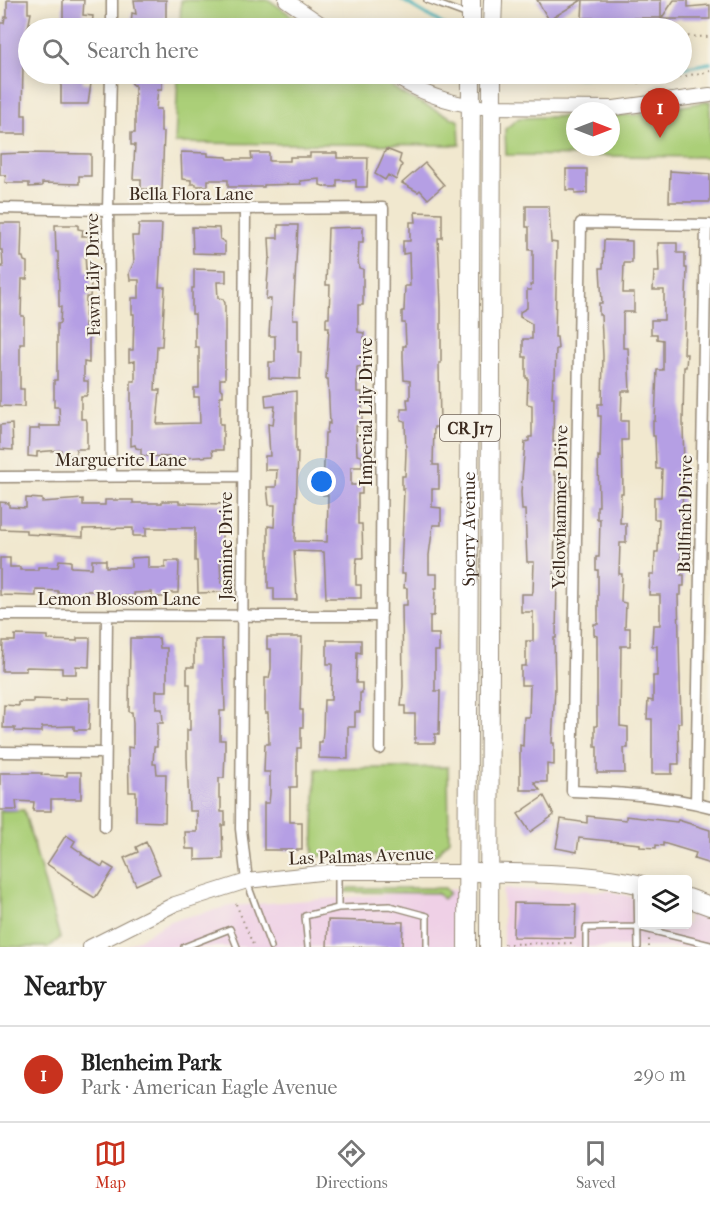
<!DOCTYPE html>
<meta charset="utf-8">
<style>
:root{--surface:#fff;--page:#f2f2f2;--text:#222;--muted:#767676;--line:#e0e0e0;--accent:#c8321e}
body{margin:0;font-family:"IM FELL French Canon",serif;background:var(--page);color:var(--text)}
.controls{position:absolute;right:18px;bottom:18px;display:grid;overflow:hidden;border-radius:6px;box-shadow:0 3px 15px #0003}
.controls button{width:54px;height:54px;display:grid;place-items:center;padding:0;border:0;border-bottom:2px solid var(--line);background:var(--surface);color:var(--text);font:30px sans-serif}
.compass{position:absolute;left:566px;top:102px;width:54px;height:54px;border-radius:50%;background:var(--surface);box-shadow:0 3px 15px #0003;rotate:90deg}
.you{position:absolute;left:322px;top:482px;width:21px;height:21px;margin:-15px;border:4px solid #fff;border-radius:50%;background:#1a73e8;box-shadow:0 0 0 9px #1a73e833}
.badge{display:grid;place-items:center;width:39px;height:39px;border-radius:50%;background:var(--accent);color:#fff;font-size:20px;font-weight:700}
.pin{position:absolute;translate:-50% -50px;filter:drop-shadow(0 2px 3px #0008)}
.pin::after{content:'';position:absolute;top:32px;width:21px;height:18px;background:inherit;clip-path:polygon(0 0,100% 0,50% 100%)}
.list{margin:0;padding:0;list-style:none}
h2{display:flex;justify-content:space-between;align-items:center;height:78px;margin:0;padding:0 24px;font-size:26px}
h2 small{font-size:20px;font-weight:400;color:var(--muted)}
.list li{display:grid;grid-template-columns:39px 1fr auto;gap:18px;align-items:center;box-sizing:border-box;height:96px;padding:0 24px;border-top:2px solid var(--line)}
.list b{display:block;font-size:22px;white-space:nowrap}
.list p{margin:0;font-size:20px;white-space:nowrap;color:var(--muted)}
.list em{font-size:20px;font-style:normal;color:var(--muted)}
.icon{flex:none;width:33px;height:33px;fill:none;stroke:currentColor;stroke-width:2;stroke-linecap:round;stroke-linejoin:round}
.map{position:relative;flex:none;width:710px;height:947px;overflow:hidden}
.search{position:absolute;background:var(--surface);box-shadow:0 3px 15px #0003;left:18px;right:18px;top:18px;height:66px;display:flex;align-items:center;gap:15px;box-sizing:border-box;padding:0 21px;border-radius:33px;color:var(--muted);font-size:22px}
.sheet{height:174px;background:var(--surface)}
nav{display:flex;justify-content:space-around;align-items:center;box-sizing:border-box;height:84px;border-top:2px solid var(--line);background:var(--surface);font-size:16px;color:var(--muted)}
nav a{display:grid;justify-items:center;gap:3px}
nav .on{color:var(--accent)}
.map>svg:first-child{display:block}
.built{fill:#efd0e6}
.green{fill:#abcf78;stroke:#737c4b;stroke-width:1.5}
.lines{fill:none;stroke-linecap:round;stroke-linejoin:round}
.stream{stroke:#45b4be;stroke-width:3}
.building{fill:#b59fe4}
.service-casing{stroke:#968976;stroke-width:8}
.minor-casing{stroke:#968976;stroke-width:13}
.tertiary-casing{stroke:#968976;stroke-width:16}
.primary-casing{stroke:#968976;stroke-width:20}
.path{stroke:#968976;stroke-width:2;stroke-dasharray:1.5 4.5;stroke-linecap:butt}
.service{stroke:#fff;stroke-width:5}
.minor{stroke:#fff;stroke-width:10}
.tertiary{stroke:#fff;stroke-width:14}
.primary{stroke:#fff;stroke-width:18}
.labels{text-anchor:middle;stroke-width:4.5;stroke-linejoin:round;paint-order:stroke}
.shield{fill:#f7f3e8;stroke:#73665b;stroke-width:1.5}
.shield-label{font-size:16px;font-weight:bold;fill:#3b2a1e}
.street-label{font-size:18px;fill:#3b2a1e;stroke:#f7f3e8}
</style>
<div class="map">
<svg width="710" height="947" viewBox="0 0 710 947">
<rect width="100%" height="100%" fill="#f7f3e8"/>
<filter id="ink" filterUnits="userSpaceOnUse"><feTurbulence type="fractalNoise" baseFrequency=".0167" numOctaves="2"/><feDisplacementMap in="SourceGraphic" scale="12" xChannelSelector="R" yChannelSelector="G"/><feConvolveMatrix kernelMatrix="1 2 1 2 8 2 1 2 1" color-interpolation-filters="sRGB"/></filter>
<filter id="wash" filterUnits="userSpaceOnUse"><feTurbulence type="fractalNoise" baseFrequency=".008" numOctaves="4" result="noise"/><feDisplacementMap in="SourceGraphic" scale="24" xChannelSelector="R" yChannelSelector="G"/><feGaussianBlur stdDeviation="1.35" result="paint"/><feColorMatrix in="noise" values="0 0 0 0 0 0 0 0 0 0 0 0 0 0 0 0 0 1.4 0 .05"/><feComposite in="paint" operator="in"/></filter>
<g filter="url(#wash)">
<rect width="100%" height="100%" fill="#f1e8cf"/>
<path class="built" d="M457,889L456,947H125L170,921L230,906Z
M503,889L610,891L642,900V924H688V913L703,918L710,922V947H503Z"/>
<path class="green" d="M181,0H269L309,28H180Z
M178,74H374L404,95L459,121L460,145L175,143Z
M710,101V157L506,155L505,129L519,118L575,116V147H611V116L636,115Z
M448,767L449,840L436,855L313,856L316,769Z
M24,810L60,938L49,947H0V811Z
M349,888H445L449,893L443,899L437,893L345,892Z"/>
<g class="lines">
<path class="stream" d="M402,0L449,28
M682,68L710,63
M545,74L581,77L619,74"/>
</g>
<g id="blocks">
<path class="building" d="M7,0H28V13H31L28,28V66H23L22,115H26V134H0V23H4L5,17H7Z
M63,0H84L83,15L93,16L92,27L63,28Z
M134,0H166V28H141V26H131L132,13L136,14Z
M537,0H582L549,20Z
M583,0H661V18H582Z
M674,0H688V7L710,5V19H661Z
M61,74H82L83,83H91L88,104H61Z
M131,74H162V89H158L156,109H161V132H164L162,190L141,189V179H133L135,145H131V133H135V85H133L131,82Z
M386,149L401,155L399,162L402,165L396,180L388,175L385,180L375,174Z
M181,152L208,153V156L227,157L228,159H252L251,153H269V161H290V157H310V153H337V158H368L367,187H356V180H337V187H326L320,185V179L300,181L301,184L264,185V187H228V180H208V186H196V184H191V180L182,179Z
M24,153L91,154V176H79V184L42,183V186L29,187V183H5L6,175H0V154Z
M425,163L444,185L428,199L420,190L418,192L402,183Z
M566,169H587V193L575,194V190H566Z
M670,171L710,174V202H669Z
M526,206H549L551,242L557,243L555,337H557L558,349H556L555,378H553L552,397H554L553,442H555L554,475H556V483L554,575H557L556,638H554L555,688L552,743H554V765L547,764V782H534L540,790H520V745L523,746L524,717H529L530,685H521V666H526V641H533V612H521V594H532L533,591L534,562H527L525,510H522L521,492L525,442L529,441V437H532V405L527,404L528,378H526V357H523V339H532V324L520,317V312L527,308V290H531L530,285H533V250H529V227H526Z
M415,212L442,213V238H438L441,305V363H439L440,427H434L433,465H439V489H432V507L441,508V525H433L429,555V574H437V588H435L434,616H430V634H439V651H435V691H440L439,734H435V743H415V714H405V706H401L403,686L402,605H407V588H404L405,574H401L404,489H402V476H405L406,452L405,421L401,420V409H408L407,399H410V381L404,380L403,357V346H406L405,323H402V311H404L405,286H410L409,253L403,254V241H410V222H416Z
M0,223H22L21,257H23L24,261L27,262V279H22L21,316H24V344H20V389H24V407L0,406V267H3L2,250H0Z
M139,224H162L159,287H165L162,346H157L155,390H160L157,424L200,423L199,397H194V388H199V347H195V314H192V288H194V269L226,270V282H217L218,298L223,299L225,303V379H220V389L223,390V396H220V424H223V450H212L213,456L169,459V457L146,456L141,455V449L136,448L135,445L131,446V381H135V361L129,362V350H133L134,314H132V298H139V280H130L129,273L134,262L132,236H138Z
M55,225H78V229L83,230L82,236H89V253H85L86,271H91V283L90,297H86L85,328H89V363L84,362V381H88V392L86,396H81V419H86L87,422V449H76V454L71,455H61V450L37,452V457L28,456L29,429H39V426H60L59,407H54V380H57V324L60,323L61,307H59V298L58,252H56Z
M278,225H298L293,319H298V352H301L300,379L269,378V362H275V336H269L271,299H266L269,258H270L269,238H278Z
M192,227L219,228L220,239L225,242V254L193,253Z
M363,227V242H359L358,259L359,268L363,269V305H358V332L364,333V346L362,366L357,367V392H362V426H356L357,455L362,456V467H351V485H362V494H358V524H362L363,558H357L356,568V585H361V598H326L324,552L294,551L297,600H274V588H268V526L274,527L275,505H269L267,487H276L277,470H265V456H270L268,424L273,425L275,406L266,407L265,395L296,391V452H298L295,541L327,542L328,495H323L325,433H327L328,423L330,424L328,379H326L329,327H326V318H329L330,285H326L328,228Z
M604,240L632,241V263H624L623,293H634V312H624L623,315V348H628L630,391H622L621,421H628V440H622L623,493H621L620,523H626V543H620L619,574H622L621,602L626,603L625,628H630V646H621L620,726L628,727V748H624L625,773H597V747H595V726H597V636L594,635V624H598V570H596V557H599L600,519H597V506H599L598,456L600,457L601,416H598V404H602L603,356L601,315H599V303H602L600,268H603Z
M658,243H677V253H685V268H687L684,354H687L686,367H684L683,422L684,473L681,524V575H684V586H681V595H678L681,723H678L679,764H672V774H652V719H647L648,700L653,701V676H657V646H652L653,625H660V595H649L650,574H654L655,552H658L659,519H654V497H661L662,469H656L655,436H653V421H655L657,370H663V340L657,339V334H651V320H664V290H653L654,272H659Z
M12,424L13,450L0,449V425Z
M26,498L42,499V502L83,499V505H105V500H133V503H162V501H179V503L227,504V516H222V561H220L221,583H226L227,592L198,593L197,561H195V528H146V536H133V528L83,529V537L26,534V530L0,529V502L9,503V507L26,508Z
M148,557V568H165V561H179L178,593H164V597H152V592L134,593V596H103L104,591H84V594L58,593V591L36,590V596L0,595V558H10V567H20V570H38V567H58L59,560L71,561V567L92,568V560H106V567H131V558Z
M15,635L48,636V640L77,641V638H90L89,667L76,666V674H62V668L26,667V671H2L3,641H15Z
M267,637H302L300,710H303V727H301V748H297V787H290V822H302V850H264V803H269L270,793V772H264L265,744H269L268,713H265V678H269L271,669V649H267Z
M130,638H159L160,648H167V691H156V709H162L163,723H157V747H154L153,764H156L157,774H166L165,822L136,821V792H129L128,747L133,748V724L132,712H129Z
M194,639H222V648H223L225,711H220V740H225V751L224,778H219V798H221V812H225V825H222L223,859L195,860V849H186L185,832H197V811H189L187,757V730H190V684H187V667H194Z
M327,640H361V653L357,652L356,683H362V693H360V712H355V727H348V759L319,758V742H322L323,731L324,700H331L332,664H327Z
M65,698H90L89,730H74V726L42,727V732L15,731V728H3L4,705L19,706V702H33V699L65,700Z
M67,772H81V799H51V811H33L34,802L16,801L17,810H0V773H42L41,775L67,776Z
M544,796L554,815L530,832L518,814Z
M587,816L626,820V816L677,822L678,820L710,830V864L694,859L696,853L663,843V846L656,845V848L640,847V844L579,838L577,852L556,848L561,819L587,823Z
M66,835L75,841L72,846L82,853L81,854L102,867L104,863L114,869L95,898L72,884L73,882L47,864Z
M146,842L160,874L136,885L124,858L138,852L136,847Z
M514,903L576,904L575,938L513,937Z
M328,920L403,922L402,947H327Z"/>
</g>
</g>
<g filter="url(#ink)">
<use href="#blocks" fill-opacity="0" stroke="#968976" stroke-width="1.5"/>
<g class="lines">
<defs>
<path id="service" d="M427,0L468,15
M338,872V908L390,906L427,916V947
M247,882L271,947
M637,889L638,947
M184,947L230,929L237,947
M308,947L305,916L338,908
M586,947V928L637,927L710,945"/>
<path id="minor" d="M112,28V0
M111,74L108,210L111,476
M0,208L108,210L383,208L380,749
M245,210L241,829L247,881
M710,225L581,223L572,791C618,793 665,795 710,807
M0,477L243,476
M0,615L381,616
M0,752L105,753
M696,803L706,225
M105,827L107,616"/>
<path id="tertiary" d="M286,0L327,28
M391,74C419,93 448,103 481,107L614,108L710,95
M90,947L175,904L247,881L329,872H467"/>
<g id="primary">
<path d="M471,28V0"/>
<path d="M492,28L493,0"/>
<path d="M477,872C532,874 588,872 642,885"/>
<path d="M688,898L710,906"/>
<path id="s1" d="M467,947L471,74"/>
<path d="M489,947L492,74"/>
</g>
</defs>
<use href="#service" class="service-casing"/>
<use href="#minor" class="minor-casing"/>
<use href="#tertiary" class="tertiary-casing"/>
<use href="#primary" class="primary-casing"/>
<path class="path" d="M682,36L710,37
M578,83H636L676,78L710,71
M236,904L254,947
M504,944L576,943
M649,947V939"/>
<use href="#service" class="service"/>
<use href="#minor" class="minor"/>
<use href="#tertiary" class="tertiary"/>
<use href="#primary" class="primary"/>
</g>
</g>
<g class="labels">
<rect class="shield" x="440" y="415" width="60" height="26" rx="4.5"/>
<g class="shield-label">
<text x="470" y="434">CR J17</text>
</g>
<g class="street-label">
<text x="191" y="200">Bella Flora Lane</text>
<text transform="translate(93 275) rotate(-91)" y="6">Fawn Lily Drive</text>
<text transform="translate(366 412) rotate(-90)" y="6">Imperial Lily Drive</text>
<text x="121" y="466">Marguerite Lane</text>
<text transform="translate(560 507) rotate(-89)" y="6">Yellowhammer Drive</text>
<text transform="translate(685 514) rotate(-89)" y="6">Bullfinch Drive</text>
<text dy="6" stroke="none"><textPath href="#s1" startOffset="418">Sperry Avenue</textPath></text>
<text transform="translate(226 546) rotate(-90)" y="6">Jasmine Drive</text>
<text x="119" y="605">Lemon Blossom Lane</text>
<text transform="translate(361 856) rotate(-2)" y="6">Las Palmas Avenue</text>
</g>
</g>
</svg>
<div class="controls">
<button><svg class="icon" aria-label="layers" viewBox="0 0 24 24"><path d="M12 4l9 5-9 5-9-5zM3 14l9 5 9-5"/></svg></button>
</div>
<svg class="compass" viewBox="-18 -18 36 36"><path d="M0-13l5 13h-10z" fill="#e53935"/><path d="M0 13l5-13h-10z" fill="#767676"/></svg>
<div class="you"></div>
<div class="pin badge" style="left:660px;top:138px">1</div>
<div class="search"><svg class="icon" aria-label="search" viewBox="0 0 24 24"><circle cx="10" cy="10" r="6"/><path d="M15 15l6 6"/></svg>Search here</div>
</div>
<section class="sheet">
<h2>Nearby<small></small></h2>
<ul class="list">
<li><span class="badge">1</span><div><b>Blenheim Park</b><p>Park · American Eagle Avenue</p></div><em>290 m</em></li>
</ul>
</section>
<nav>
<a class="on"><svg class="icon" aria-label="map" viewBox="0 0 24 24"><path d="M3 6l6-2 6 2 6-2v14l-6 2-6-2-6 2zM9 4v14M15 6v14"/></svg>Map</a>
<a><svg class="icon" aria-label="directions" viewBox="0 0 24 24"><path d="M12 3l9 9-9 9-9-9zM9 14v-3h6M13 9l2 2-2 2"/></svg>Directions</a>
<a><svg class="icon" aria-label="saved" viewBox="0 0 24 24"><path d="M7 4h10v16l-5-4-5 4z"/></svg>Saved</a>
</nav>
